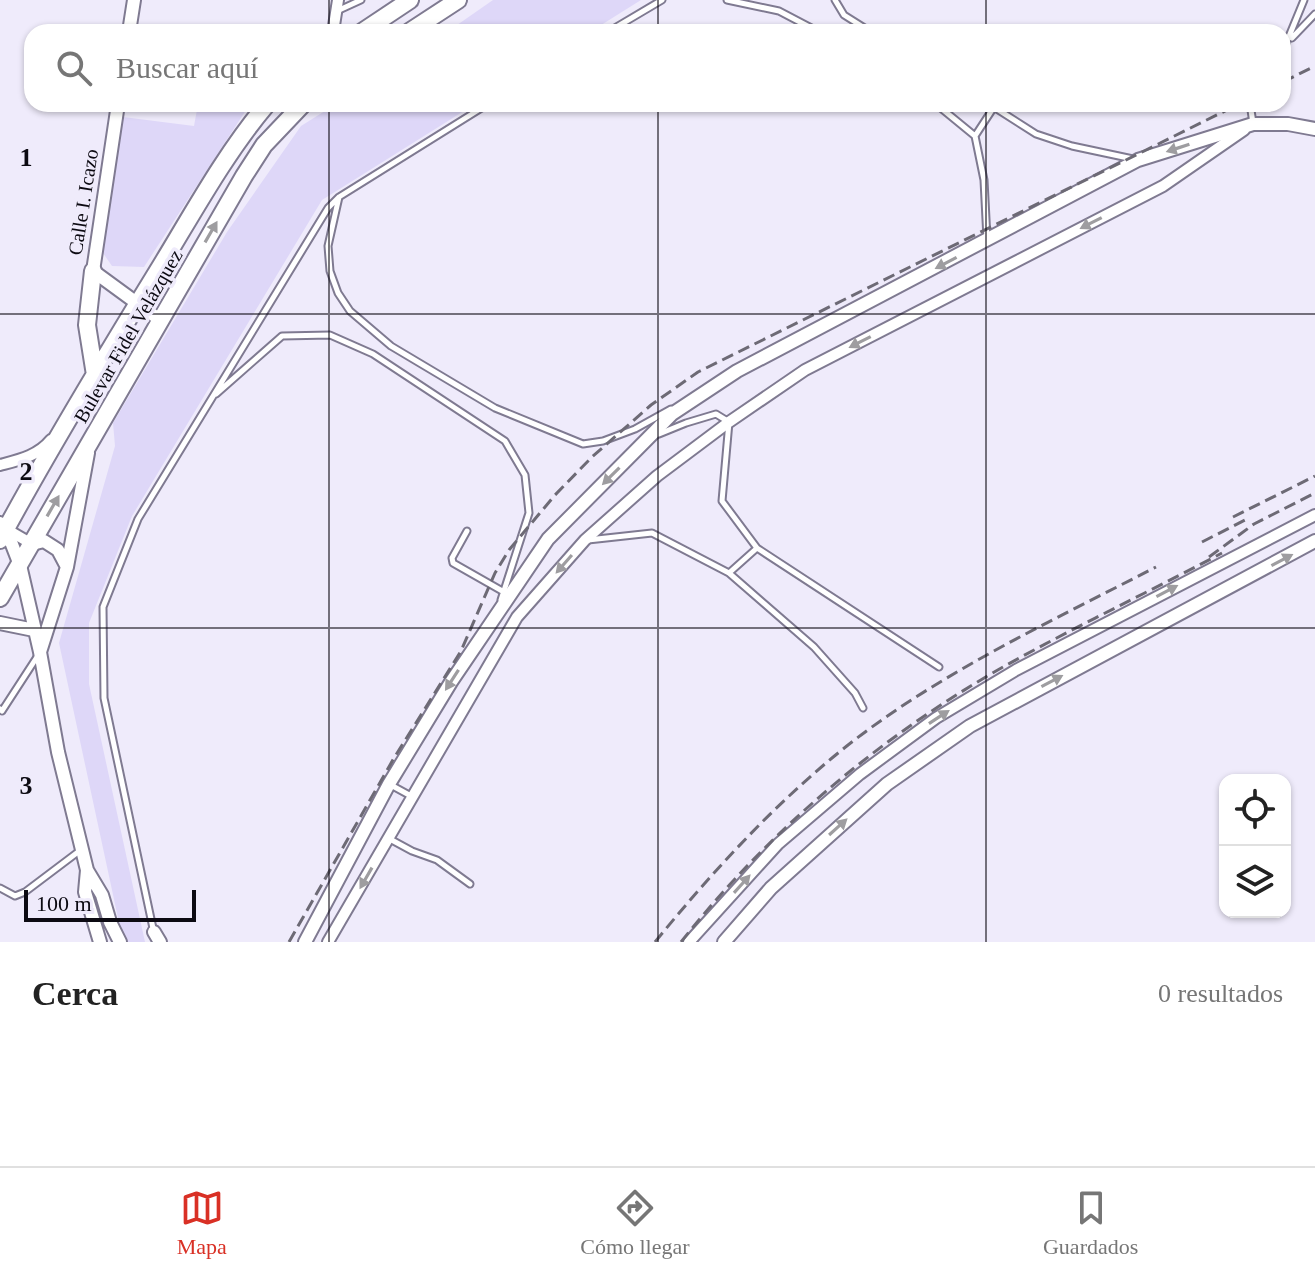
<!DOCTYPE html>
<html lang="es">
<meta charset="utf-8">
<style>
:root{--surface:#fff;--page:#f2f2f2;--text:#222;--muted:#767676;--line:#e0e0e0;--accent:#d93025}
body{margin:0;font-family:"Times New Roman",serif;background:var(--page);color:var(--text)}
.controls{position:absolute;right:24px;bottom:24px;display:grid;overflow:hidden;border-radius:16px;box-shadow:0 2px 6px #0004}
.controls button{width:72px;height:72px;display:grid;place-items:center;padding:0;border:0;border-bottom:2px solid var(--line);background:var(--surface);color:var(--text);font:40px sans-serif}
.scale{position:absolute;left:24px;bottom:20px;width:172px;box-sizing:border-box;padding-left:8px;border:4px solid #0c0a12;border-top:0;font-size:22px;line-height:28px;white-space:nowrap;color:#0c0a12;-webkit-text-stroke:6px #efebfb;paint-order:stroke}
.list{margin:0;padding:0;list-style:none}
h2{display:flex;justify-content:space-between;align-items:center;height:104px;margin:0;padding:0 32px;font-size:34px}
h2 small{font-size:26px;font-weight:400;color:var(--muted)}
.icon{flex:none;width:44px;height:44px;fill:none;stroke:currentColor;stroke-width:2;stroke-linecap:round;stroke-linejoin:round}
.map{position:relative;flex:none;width:1315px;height:942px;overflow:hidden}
.search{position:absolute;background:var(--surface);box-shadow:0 2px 6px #0004;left:24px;right:24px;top:24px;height:88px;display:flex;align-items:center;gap:20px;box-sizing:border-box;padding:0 28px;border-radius:24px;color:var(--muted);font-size:30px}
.sheet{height:224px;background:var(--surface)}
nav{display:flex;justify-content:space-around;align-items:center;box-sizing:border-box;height:112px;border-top:2px solid var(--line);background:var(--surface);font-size:22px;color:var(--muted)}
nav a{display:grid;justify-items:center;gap:4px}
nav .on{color:var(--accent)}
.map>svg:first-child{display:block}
.green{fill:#ded7f8}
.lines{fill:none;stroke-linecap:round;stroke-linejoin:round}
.service-casing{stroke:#7f7a91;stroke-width:9}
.minor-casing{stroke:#7f7a91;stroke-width:14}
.tertiary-casing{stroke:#7f7a91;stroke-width:16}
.primary-casing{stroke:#7f7a91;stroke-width:20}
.service{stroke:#fff;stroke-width:5}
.minor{stroke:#fff;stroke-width:10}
.tertiary{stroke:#fff;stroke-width:12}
.primary{stroke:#fff;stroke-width:16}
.rail{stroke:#6d6a75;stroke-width:3;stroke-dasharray:12 6;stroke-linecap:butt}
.oneway{fill:#9e9da0}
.grid{fill:none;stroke:#0c0a12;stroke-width:2;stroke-opacity:0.55}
.labels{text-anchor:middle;stroke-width:7;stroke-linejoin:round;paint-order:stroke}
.street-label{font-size:20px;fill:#0c0a12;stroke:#efebfb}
.grid-label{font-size:26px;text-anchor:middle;font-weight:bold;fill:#0c0a12;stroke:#efebfb;stroke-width:7;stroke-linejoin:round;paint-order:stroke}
</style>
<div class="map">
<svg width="1315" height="942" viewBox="0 0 1315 942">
<rect width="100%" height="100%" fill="#efebfb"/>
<path class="green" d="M493,0H641L590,32H447Z
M198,104H250L144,267L112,266L103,253L123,117L194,126Z
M336,104H475L322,200L132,516L89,623V684L145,942H128L121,932L59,643L115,446L113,423L227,232L301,126Z"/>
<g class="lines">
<defs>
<path id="service" d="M727,0L779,11L819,32
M835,0L844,15L871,32
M337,11L361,0
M608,32L662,0
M1292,38L1315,14
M1283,51L1304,0
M936,104L975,136L984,180L987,239
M989,104L1036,134L1072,146L1133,159
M1250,104L1253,123
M975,136L994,107
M339,197L328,246L330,271L338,293L350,311L391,346L495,408L583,444L603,441L635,429L671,409
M216,394L282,336L330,335L373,354L505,441L525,475L529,513L501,600
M659,434L686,423L716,414L729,422L722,501L757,548L939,667
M467,531L452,558L453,563L504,592
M588,540L652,533L729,573L814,647L855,693L863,708
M729,573L757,548
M0,709L2,711L37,657
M389,784L411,796
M388,838L412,851L437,860L470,884
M0,888L15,896L25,892L82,849
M154,933L104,698L103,607L138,519L328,208L339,197L488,104"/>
<path id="minor" d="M333,32L338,0
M0,465C19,460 38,456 51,440
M0,522L6,529L32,544
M328,942L517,617L585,540L657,476L729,422L805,370L1163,186L1244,130
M689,942L778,844L860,774L936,718L1016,670L1315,515"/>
<path id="tertiary" d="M129,32L134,0
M118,104L93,271L160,320
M6,529L20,565L40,652L58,752L87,870L85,892L100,942
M32,544L44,541L58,550L67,567
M0,623L34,630
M40,652L67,567L88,453
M87,870L102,895L110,922L120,942
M154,932L160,942
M305,942L389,784L451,682L548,539L672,414L737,371L1138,160L1253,124H1288L1315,129
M724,942L771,888L887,784L970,726L1315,541"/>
<path id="primary" d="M362,32L410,0
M409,32L458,0
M93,271L87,325L95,375
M0,540C49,449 103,360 157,272C192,215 224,155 267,104
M0,598L244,176L264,145L303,104"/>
</defs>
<use href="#service" class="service-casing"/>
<use href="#minor" class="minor-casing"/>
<use href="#tertiary" class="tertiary-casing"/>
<use href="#primary" class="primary-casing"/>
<use href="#service" class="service"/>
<use href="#minor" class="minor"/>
<use href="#tertiary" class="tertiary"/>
<use href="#primary" class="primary"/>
<path class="rail" d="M1283,82L1315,66
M1233,517L1315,476
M1202,542L1247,519
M1209,557L1254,524L1315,493
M289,942L394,758L461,651L495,573L509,550L555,495L592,457L651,405L698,372L1239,104
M655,942C709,876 766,813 832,758C928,678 1046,624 1156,567
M681,942C768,832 875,741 996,671C1070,629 1147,593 1222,553"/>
</g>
<defs><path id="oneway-solid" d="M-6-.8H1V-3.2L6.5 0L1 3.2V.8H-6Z" transform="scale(2)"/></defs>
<g class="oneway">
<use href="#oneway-solid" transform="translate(1178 148) rotate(162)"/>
<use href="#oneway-solid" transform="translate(1091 223) rotate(153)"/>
<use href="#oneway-solid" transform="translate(211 232) rotate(-60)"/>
<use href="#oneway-solid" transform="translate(946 263) rotate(152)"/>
<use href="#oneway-solid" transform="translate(860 342) rotate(153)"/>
<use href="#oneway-solid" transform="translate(611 476) rotate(135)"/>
<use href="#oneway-solid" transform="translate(53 506) rotate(-60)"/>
<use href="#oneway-solid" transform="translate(1282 560) rotate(-28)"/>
<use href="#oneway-solid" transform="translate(564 564) rotate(131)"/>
<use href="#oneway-solid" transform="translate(1167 591) rotate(-28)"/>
<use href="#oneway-solid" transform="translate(452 680) rotate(123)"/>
<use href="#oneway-solid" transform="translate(1052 681) rotate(-28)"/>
<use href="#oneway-solid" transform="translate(939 717) rotate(-33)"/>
<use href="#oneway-solid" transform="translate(838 827) rotate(-42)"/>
<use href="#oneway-solid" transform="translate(366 878) rotate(120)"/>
<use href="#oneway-solid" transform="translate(742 884) rotate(-48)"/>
</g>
<path class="grid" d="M329,0V32M658,0V32M986,0V32M329,104V942M658,104V942M986,104V942M0,314H1315M0,628H1315"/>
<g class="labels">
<g class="street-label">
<text transform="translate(83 202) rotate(-81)" y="7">Calle I. Icazo</text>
<text transform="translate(128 336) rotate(-60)" y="7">Bulevar Fidel Velázquez</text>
</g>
</g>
<g class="grid-label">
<text x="26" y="166">1</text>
<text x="26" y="480">2</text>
<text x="26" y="794">3</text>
</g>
</svg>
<div class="controls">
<button><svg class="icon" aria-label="locate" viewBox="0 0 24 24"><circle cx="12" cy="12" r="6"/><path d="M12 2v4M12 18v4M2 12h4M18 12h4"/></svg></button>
<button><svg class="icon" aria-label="layers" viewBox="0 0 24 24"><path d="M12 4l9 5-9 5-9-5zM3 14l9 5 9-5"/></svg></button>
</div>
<div class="scale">100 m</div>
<div class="search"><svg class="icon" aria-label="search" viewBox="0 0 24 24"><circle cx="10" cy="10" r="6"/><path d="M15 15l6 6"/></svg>Buscar aquí</div>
</div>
<section class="sheet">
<h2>Cerca<small>0 resultados</small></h2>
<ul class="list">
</ul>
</section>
<nav>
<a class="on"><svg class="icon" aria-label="map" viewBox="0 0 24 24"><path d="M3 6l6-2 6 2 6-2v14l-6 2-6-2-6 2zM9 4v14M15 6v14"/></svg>Mapa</a>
<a><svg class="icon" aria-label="directions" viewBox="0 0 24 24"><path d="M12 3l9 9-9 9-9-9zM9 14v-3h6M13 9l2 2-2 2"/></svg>Cómo llegar</a>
<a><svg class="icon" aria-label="saved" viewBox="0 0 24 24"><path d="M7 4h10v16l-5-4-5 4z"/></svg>Guardados</a>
</nav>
